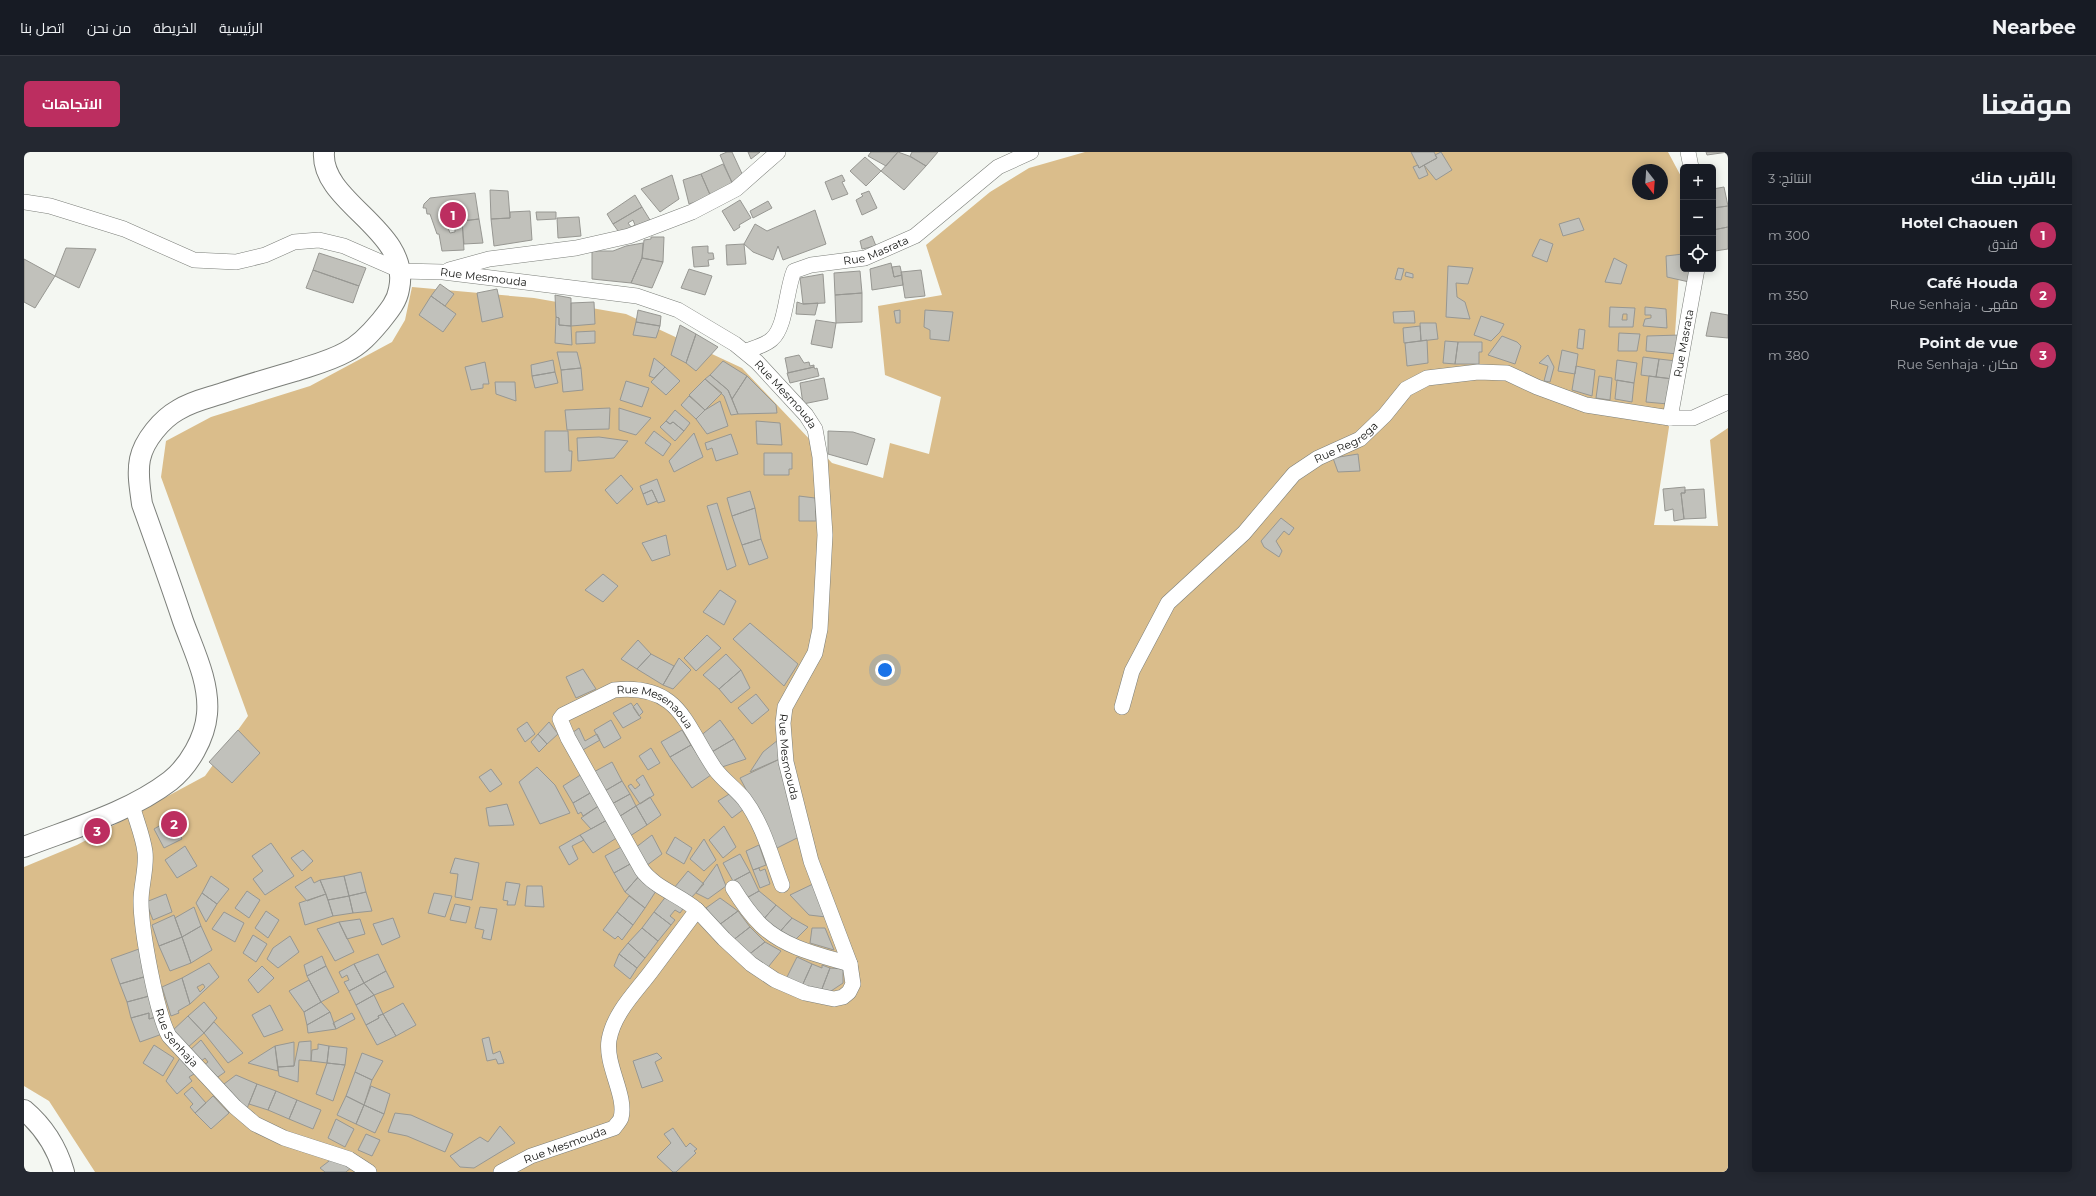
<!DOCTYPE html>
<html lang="ar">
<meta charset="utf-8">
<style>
:root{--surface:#171b24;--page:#242831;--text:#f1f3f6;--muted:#9ea1a6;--line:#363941;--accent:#bc2e60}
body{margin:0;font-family:Montserrat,Cairo,sans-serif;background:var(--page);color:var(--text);direction:rtl}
.controls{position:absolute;right:12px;top:12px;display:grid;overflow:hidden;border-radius:6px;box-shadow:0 2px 10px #0003}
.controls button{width:36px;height:36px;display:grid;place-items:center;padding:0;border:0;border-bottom:1px solid var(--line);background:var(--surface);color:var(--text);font:20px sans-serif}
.compass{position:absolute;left:1608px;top:12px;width:36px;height:36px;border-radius:50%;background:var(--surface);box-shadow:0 2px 10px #0003;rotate:163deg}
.you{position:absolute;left:861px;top:518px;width:14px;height:14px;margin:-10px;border:3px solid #fff;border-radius:50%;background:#1a73e8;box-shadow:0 0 0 6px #1a73e833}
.badge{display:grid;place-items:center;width:26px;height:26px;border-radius:50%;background:var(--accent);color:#fff;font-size:13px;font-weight:700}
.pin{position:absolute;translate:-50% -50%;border:2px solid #fff;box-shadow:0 1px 4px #0006}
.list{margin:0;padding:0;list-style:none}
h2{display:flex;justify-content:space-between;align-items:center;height:52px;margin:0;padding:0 16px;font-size:17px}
h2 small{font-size:13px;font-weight:400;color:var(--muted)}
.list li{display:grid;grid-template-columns:26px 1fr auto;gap:12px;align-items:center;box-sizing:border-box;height:60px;padding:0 16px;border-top:1px solid var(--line)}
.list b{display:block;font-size:15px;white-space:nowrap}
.list p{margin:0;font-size:13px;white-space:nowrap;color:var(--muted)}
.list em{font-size:13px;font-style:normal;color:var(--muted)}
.icon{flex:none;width:22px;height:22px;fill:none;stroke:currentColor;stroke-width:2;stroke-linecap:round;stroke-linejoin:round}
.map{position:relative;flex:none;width:1704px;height:1020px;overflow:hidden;direction:ltr;border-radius:6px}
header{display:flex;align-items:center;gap:24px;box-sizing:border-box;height:56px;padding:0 20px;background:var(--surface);border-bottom:1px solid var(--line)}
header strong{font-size:19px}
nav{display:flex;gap:22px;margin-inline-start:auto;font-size:14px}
.intro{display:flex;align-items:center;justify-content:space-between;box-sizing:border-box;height:96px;padding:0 24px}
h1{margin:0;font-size:28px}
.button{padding:10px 18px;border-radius:6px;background:var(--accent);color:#fff;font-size:14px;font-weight:700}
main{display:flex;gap:24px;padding:0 24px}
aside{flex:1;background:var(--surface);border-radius:6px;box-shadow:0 2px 10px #0003}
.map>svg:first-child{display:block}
.forest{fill:#dabd8b;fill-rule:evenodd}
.building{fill:#c1c1bb;stroke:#979792;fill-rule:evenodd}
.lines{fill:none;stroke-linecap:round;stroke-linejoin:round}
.minor-casing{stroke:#7c7f7a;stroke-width:16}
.major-casing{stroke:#7c7f7a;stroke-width:22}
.minor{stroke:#fff;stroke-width:15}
.major{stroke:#fff;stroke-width:20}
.labels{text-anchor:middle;stroke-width:3;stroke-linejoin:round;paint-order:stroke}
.street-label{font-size:11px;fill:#151614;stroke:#fff}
</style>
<header>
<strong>Nearbee</strong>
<nav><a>الرئيسية</a><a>الخريطة</a><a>من نحن</a><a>اتصل بنا</a></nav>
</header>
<div class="intro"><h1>موقعنا</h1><a class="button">الاتجاهات</a></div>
<main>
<aside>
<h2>بالقرب منك<small>النتائج: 3</small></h2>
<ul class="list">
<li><span class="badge">1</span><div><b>Hotel Chaouen</b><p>فندق</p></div><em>300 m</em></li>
<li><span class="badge">2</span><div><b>Café Houda</b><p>مقهى · Rue Senhaja</p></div><em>350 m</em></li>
<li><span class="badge">3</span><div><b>Point de vue</b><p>مكان · Rue Senhaja</p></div><em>380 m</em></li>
</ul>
</aside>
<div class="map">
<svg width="1704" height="1020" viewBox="0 0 1704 1020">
<rect width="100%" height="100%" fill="#f4f7f2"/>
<path class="forest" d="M1061,0H1644L1659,28V59L1645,275L1630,373L1694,374L1686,288L1704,276V1020H71L25,949L0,934V715L53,693L181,624L224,564L137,325L142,289L187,265L286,234L368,190L381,168L388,135L510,146L602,162L718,216L808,311L859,326L866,291L905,302L917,245L861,223L854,154L918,143L902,93L966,40L1005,16ZM1614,18H1638V42H1614Z"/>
<path class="building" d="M703,0H708L720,26L708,31L696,3Z
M724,0H736L727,7Z
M847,0H874L862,14L844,4Z
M874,0L885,4L902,14L880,38L857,19Z
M888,0H914L902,14L886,4Z
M1387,0H1410L1413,6L1395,16Z
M1417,0L1428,18L1412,28L1400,13L1413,6L1411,3Z
M1682,0H1704L1683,3Z
M841,5L857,19L842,34L826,19Z
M699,12L710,34L687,45L677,22Z
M1394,13L1395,16L1400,13L1404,23L1395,27L1389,15Z
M677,22L687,45L665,52L659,28Z
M648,23L655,47L636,60L617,37Z
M818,23L821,29L818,30L824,42L808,48L801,30Z
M1700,35L1704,54L1689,56V37Z
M466,38L484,39L486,66L467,67Z
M845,39L853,56L838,63L832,48L839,44L837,42Z
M451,41L455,67L438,69L440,98L418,99L415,82H413L406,62H403L402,56H399L400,52L406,46ZM431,75V80L426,81L424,76Z
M611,43L618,55L589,72L583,62Z
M716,48L727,66L715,73L716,75L710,79L698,59Z
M744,49L748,56L729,66L726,59Z
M1704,54V75L1689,78V56Z
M618,55L626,68L597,83L589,72ZM609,68L611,73L607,75L604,71Z
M791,58L802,92L759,108L754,94L749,108L729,100L720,92L731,72L743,79Z
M506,59L508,88L470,94L467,67L486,66V60Z
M512,60H532V67L513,68Z
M555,65L557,84L534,86L533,66Z
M1555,66L1560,78L1539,84L1535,72Z
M455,67L459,91L440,92L438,69Z
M1704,75V97L1691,99L1689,78Z
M848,84L852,94L838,97L836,89Z
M627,85H640L639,110L618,106L620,88L627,87Z
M1516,87L1529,92L1523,110L1508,104Z
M619,91L618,106L607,131L568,127V99H589L602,94Z
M720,92L722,112L703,113L702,93Z
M684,94V101H689L690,107L684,108L685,114L670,115L668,95Z
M42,96L72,97L55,136L31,124Z
M295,101L342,116L335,134L289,118Z
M1659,102V117H1665V130L1643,125L1642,104Z
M618,106L639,110L628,136L607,131Z
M1590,106L1603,113L1597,132L1581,130Z
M0,107L31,124L11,156L0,150Z
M867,111L870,125L878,123L879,133L848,138L846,117Z
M876,114L878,123L870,125L868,115Z
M1424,114L1449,116L1444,132L1432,131L1433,145L1441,150L1446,167L1422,165Z
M1374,116L1380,117L1377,128L1371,127Z
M665,117L688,124L681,143L657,136Z
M289,118L335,134L329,151L282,136Z
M897,118L901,144L881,146L877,120Z
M836,119L838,141L811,143L810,121Z
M1382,120L1389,122V126L1381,124Z
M799,122L801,151L779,152L776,126Z
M416,132L430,142L421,154L407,144Z
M473,137L479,165L458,170L453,141Z
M838,141V170L812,171L811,143Z
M531,143L547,146V174L535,173V166L532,165Z
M407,144L432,162L419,180L395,163Z
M570,150L571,172L547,174V151Z
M773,150L779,152L794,151L791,163L772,162Z
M1586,155L1611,156L1609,175H1585ZM1599,162H1603V168H1598Z
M1621,155L1642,157L1643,176L1619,174L1621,167L1627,166V163H1621Z
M614,158L637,164L636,174L612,170Z
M876,158V171H872L870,159Z
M901,158L929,160L925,189L906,187V178L900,175Z
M1390,159L1391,171H1370L1369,160Z
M1687,160L1704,163V186L1682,184Z
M1457,164L1480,172L1476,180L1467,189L1450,183Z
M532,165L535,166V173L547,174L548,193L531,191Z
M792,168L812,171L808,196L787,192Z
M612,170L636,174L632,186L609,183Z
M1396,171H1412L1414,187L1397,189Z
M656,173L672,182L662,211L647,203Z
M1396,174L1397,189L1380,191L1379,176Z
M1555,177L1561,178L1559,197L1553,196Z
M571,179V191L552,192V180Z
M1595,181L1616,182L1613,199H1594Z
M672,182L694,195L672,219L662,211Z
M1656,183L1654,202L1622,199L1623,184Z
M1478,184L1493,190L1497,194L1491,212L1464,203Z
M1403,188L1404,211L1383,214L1381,191Z
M1421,189L1434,190L1431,212L1419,211Z
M1434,190H1458V200H1455V212H1431Z
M1538,198L1554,202L1551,222L1534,219Z
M533,200H553L557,216L537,218Z
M775,203L780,211L785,210L786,214L790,213V215L764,221L761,206Z
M1524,203L1530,215L1526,230L1520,229L1524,214L1515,211Z
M1619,205L1635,207L1632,225L1617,223Z
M630,206L641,215L630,226L625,224Z
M1635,207L1652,209L1649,227L1632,225Z
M529,208L531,220L508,224L507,213Z
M1593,208L1613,211L1610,231L1591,228Z
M699,209L723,224L708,247L704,238L686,223Z
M461,210L465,232H459V236L447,238L441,215Z
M1552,214L1571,218L1568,244L1548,238Z
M641,215L656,229L642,243L627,230Z
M790,215L791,217L793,216L795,224L766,231L763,221Z
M557,216L559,238L539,240L537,218Z
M531,220L534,231L511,236L508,224Z
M686,223L704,238L714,262L707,263L700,244L681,227Z
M723,224L752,253L753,261L714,262L708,247Z
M1575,224L1588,226L1586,248L1572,246Z
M1625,224L1649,227L1644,252L1622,250Z
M800,226L804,247L779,252L776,231Z
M681,227L698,241L681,258L665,243Z
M1593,228L1610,231L1608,250L1591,247Z
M602,229L625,236L618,255L596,248Z
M471,230H491L492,249L472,242Z
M665,244L681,258L672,267L657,253Z
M696,249L704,274L683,282L672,267L681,258Z
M586,256L585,277L543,278L541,258Z
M595,256L627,266L612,283L595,278Z
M651,258L666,271L660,279L649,270L646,272L642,269Z
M642,269L646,272L649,270L660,279L651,289L636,275Z
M732,269L756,271L758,293L733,292Z
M521,279H544L545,299H548L547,319L521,320Z
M630,279L647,292L639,304L621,291Z
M804,279L829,280L851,287L843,313L804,302Z
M670,281L679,305L650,320L645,309Z
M707,282L714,302L692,309L688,296L683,298L681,291Z
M575,285L604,289L590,306L554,309L553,286Z
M740,301H768V317H765V323H740Z
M1334,302L1336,319L1314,320L1309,306Z
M597,323L609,337L593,352L581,338Z
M633,327L641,349L634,351L628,338L619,342L616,334Z
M1661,335V341H1657L1660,367L1650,369L1649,357L1641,359L1639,337Z
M1680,337L1682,366L1660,367L1657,341H1661V338Z
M628,338L633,349L623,353L619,342Z
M726,339L731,356L708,364L703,346Z
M775,344L791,346L792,369H775Z
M693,351L712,414L703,418L683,354Z
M731,356L737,387L718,393L708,364Z
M1257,366L1270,376L1265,383L1260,379L1252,389L1258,399L1255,405L1240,395L1237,389Z
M642,383L646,403L628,409L618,391Z
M737,387L744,406L725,413L718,393Z
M579,422L594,434L579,450L561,438Z
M696,438L712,449L700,473L679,460Z
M726,471L774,512L760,534L709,487Z
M683,483L697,496L672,519L660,506Z
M614,488L627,502L613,517L597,507Z
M627,502L650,514L639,533L613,517Z
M702,502L717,518L695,537L679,523Z
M655,506L667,518L649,537L639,533Z
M559,517L572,537L552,546L542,525Z
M717,518L726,536L707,551L695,537Z
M732,542L745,558L728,572L714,556Z
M607,551L617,566L599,576L589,561Z
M613,551L619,560L615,564L609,555Z
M587,568L597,586L580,596L570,578Z
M696,568L710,587L686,601L675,585Z
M503,570L511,582L501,590L493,577Z
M525,570L534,582L523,592L514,582Z
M555,576L561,589L573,582L576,588L557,599L548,581Z
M214,578L236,601L208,631L185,610Z
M658,578L667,593L646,605L637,590Z
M514,582L523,592L515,600L507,590Z
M710,587L722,607L695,616L686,601Z
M754,588L758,606L726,620L739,600Z
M667,593L687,623L668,636L646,605Z
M627,596L636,611L624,618L615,604Z
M758,606L775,685L753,696L716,626Z
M588,610L598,629L579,640L568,621Z
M513,615L531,633L546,661L516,672L495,630Z
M467,617L478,632L466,640L455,625Z
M558,622L568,640L549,651L539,634Z
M619,623L630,643L616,652L604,634L607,632L611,637L616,633L612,628Z
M598,629L606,642L586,653L579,640Z
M568,640L576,653L559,664L557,660L554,662L549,651Z
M707,641L720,657L708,666L694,649Z
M606,642L612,654L593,666L586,653Z
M626,645L637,663L623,673L612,654Z
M483,652L490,673L465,674L462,656Z
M576,653L583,668L567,677L557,666Z
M612,654L623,673L606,684L593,666Z
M156,662L162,673L154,678L158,687L140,696L130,677Z
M583,668L594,685L569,701L556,683Z
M700,674L712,695L699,706L685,688Z
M556,683L560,688L548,694L554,707L545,713L535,695Z
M628,683L638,702L622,714L611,696Z
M651,685L668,696L660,712L642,701Z
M680,687L692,708L680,719L666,707Z
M247,691L270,724L241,743L229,727L239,719L228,704Z
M735,693L742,713L729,718L722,699Z
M161,694L173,714L153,726L141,708Z
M599,694L608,711L590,721L581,704Z
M279,698L289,709L278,719L267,706Z
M716,702L726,720L709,729L699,711Z
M431,706L455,711L448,748L431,745L434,722L426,721Z
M608,711L616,723L601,740L590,721Z
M693,712L702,734L684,747L672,741Z
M735,716L736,719L741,717L746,732L736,736L729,718Z
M664,719L680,732L666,747L650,736Z
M337,720L342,740L325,744L320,724Z
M726,720L735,739L719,748L709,729Z
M616,723L632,739L621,756L601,740Z
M187,724L205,737L193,752L178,741Z
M320,724L325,744L304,748L296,728Z
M287,725L290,731L296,728L302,742L283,749L271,735Z
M482,730L496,732L491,753H483L484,749L479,748Z
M789,732L802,765L785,763L766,743Z
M503,734H518L520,755L501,754Z
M223,739L236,748L225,766L211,756Z
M735,739L752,753L738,769L719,748Z
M342,740L348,759L329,761L325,744Z
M178,741L193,752L182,770L172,751Z
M410,741L428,744L421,765L404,761Z
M142,742L148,760L129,768L122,750Z
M302,742L309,764L281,773L275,751Z
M643,743L659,757L656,761L651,758L646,764L651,768L647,773L630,760Z
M325,744L329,761L309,764L304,748Z
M605,744L621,756L609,773L593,760Z
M696,746L714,759L695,773L682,756Z
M431,752L446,755L442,771L426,768Z
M752,753L768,766L753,783L738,769Z
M170,755L177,774L158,785L151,766Z
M456,755L473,757L467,788L458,786L460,778L451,776Z
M242,759L255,768L244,786L231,776Z
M714,759L726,775L708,789L695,773Z
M200,760L220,771L211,790L188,777Z
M593,760L609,773L598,788L594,784L591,787L579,778Z
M630,760L647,773L634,789L618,776Z
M150,763L158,785L135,794L128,773Z
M369,766L376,785L358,793L349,772Z
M768,766L784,775L769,790L753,783Z
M336,767L341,782L323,787L315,770Z
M315,770L330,800L311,809L293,777Z
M177,774L188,798L167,811L158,785Z
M726,775L741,790L723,804L708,789Z
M618,776L634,789L621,806L604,791Z
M788,776H801L810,798L786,791Z
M229,783L243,792L232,810L219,801Z
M266,784L275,800L254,816L243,807L249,796Z
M158,785L167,811L146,819L135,794Z
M741,790L757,799L741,819L723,804Z
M604,791L621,806L613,816L595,802Z
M115,797L123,824L96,832L87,807Z
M354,802L362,819L340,831L330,812Z
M595,802L613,816L606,827L590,814Z
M298,804L302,814L283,824L280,813Z
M773,805L788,812L778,834L762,827Z
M185,811L195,825L166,852L158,826ZM179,832L181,835L176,840L173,835Z
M330,812L340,831L325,839L320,830L325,828L323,823L318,826L315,820Z
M788,812L798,816V813L806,816L796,842L778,834Z
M238,814L250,826L234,841L224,828Z
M302,814L315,840L297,850L283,824Z
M806,816L819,817V831L807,839L796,842Z
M362,819L370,835L350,843L340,831Z
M123,824L129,843L103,850L96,832Z
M158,826L166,852L154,859L155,861L147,864L138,835Z
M285,828L297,850L280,860L265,839Z
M340,831L350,843L332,853L325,839Z
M129,843L135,864L125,867V861L107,866L103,850Z
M350,843L359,862L354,864L355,866L342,873L332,853Z
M180,850L193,866L180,881L164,864Z
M297,850L306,860L283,873L280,860Z
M379,851L392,873L372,884L359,862Z
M246,853L259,878L240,885L228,863Z
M306,860L312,877L284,881L283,873Z
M125,861V867L135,864L141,881L116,890L107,866Z
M328,861L331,867L312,877L309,871Z
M359,862L372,884L353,893L342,873L355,866L354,864Z
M164,864L180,881L163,896L147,880Z
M190,870L219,901L204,911L180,881Z
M465,885L469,902L476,899L480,911L474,912L472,907L463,909L458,887Z
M177,888L201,920L188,929L165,899ZM181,906L184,910L179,914L176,910Z
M287,889V909L275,908L274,930L255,924L254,915L270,914L275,890Z
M270,890V914L254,915L251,894Z
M294,892L305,894L303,911L287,909L288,898L294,897Z
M130,893L150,906L139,924L119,911Z
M251,894L254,919L224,911Z
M305,894L323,896L321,913L303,911Z
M338,901L359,909L348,928L331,920Z
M633,901L638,906L631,910L639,929L618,936L609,909Z
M156,906L174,924L173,925L170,922L165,925L168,929L153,942L142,929Z
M303,911L321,913L309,949L292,942Z
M331,920L348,928L340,953L322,944Z
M212,923L233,932L222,959L196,935Z
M233,932L252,939L244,958L225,952Z
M347,934L366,942L360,962L340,953Z
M168,935L182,951L171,961L166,955L169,952L160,942Z
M252,939L273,948L265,967L244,958Z
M189,944L205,961L187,977L171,961Z
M322,944L340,953L332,972L313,963Z
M273,948L297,958L289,977L265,967Z
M340,953L360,962L351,981L332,972Z
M371,961L387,963L429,982L421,1000L383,984L364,980Z
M312,967L330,977L321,995L304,986Z
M476,974L491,991L450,1016L436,1015L426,1004L456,985L464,990Z
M649,976L662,995L666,991L673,997L670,999L672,1001L652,1020H649L633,1005L647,991L640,982Z
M342,982L356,988L348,1004L334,998Z
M309,1006L329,1014L322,1020H301L296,1016Z"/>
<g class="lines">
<defs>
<g id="minor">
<path d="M1664,0L1667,15"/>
<path id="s1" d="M0,50L26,54L100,77L170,108L212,110L241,103L270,90L295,88L320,94L377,119L419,120L613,144L654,158L711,192L733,210L782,263L791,277L796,305L801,383L796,477L791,501L761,555L759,571L762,610L787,709L826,812L829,832L825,840L819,845L810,847L781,841L751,828L727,812L700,787L673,758C658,778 644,797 629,817C613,839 590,860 585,888C581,913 603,944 597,966C596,969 592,973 590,976L507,1004L477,1020"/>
<path d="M425,118L465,107L552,96L605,84L668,60L712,37L754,0"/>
<path id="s2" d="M722,199C730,196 742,193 748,187C762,175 762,138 770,119L787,113L841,106L891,84L974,15L1007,0"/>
<path id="s3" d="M1646,266L1673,117"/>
<path id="s4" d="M1098,555L1108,519L1144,451L1220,381L1270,322L1294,306L1336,287L1361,263L1382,237L1403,226L1454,220L1483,221L1513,235L1562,253L1646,266H1669L1704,250"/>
<path id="s5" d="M108,653C112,668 119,684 121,700C123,715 117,733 117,749C117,777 132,860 145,884L211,955L231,972L260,986L325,1007L345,1020"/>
<path d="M709,736C717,749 726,762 737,773C761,796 795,803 826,812"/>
<path id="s6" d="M673,758C656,743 631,736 618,718L544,586L536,567L539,563L590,538C656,531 661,573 691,617C699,628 711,636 720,647C739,672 747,704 758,733"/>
</g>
<path id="major" d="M0,695C49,676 104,661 146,629C165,614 181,586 183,562C186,530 169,497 159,469C146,430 132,391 118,352C116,336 113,322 116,307C120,288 138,267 154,258C168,249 184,246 199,241C223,233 247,226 271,219C289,213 306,209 322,200C336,193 346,182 356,170C364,160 373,150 375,137C388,78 296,51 300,0
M0,958C19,974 33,996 40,1020"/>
</defs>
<use href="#minor" class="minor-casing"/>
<use href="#major" class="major-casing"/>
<use href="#minor" class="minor"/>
<use href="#major" class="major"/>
</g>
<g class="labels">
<g class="street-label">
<text dy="4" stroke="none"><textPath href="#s2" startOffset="186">Rue Masrata</textPath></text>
<text dy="4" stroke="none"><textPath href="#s1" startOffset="480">Rue Mesmouda</textPath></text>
<text dy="4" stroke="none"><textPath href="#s3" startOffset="76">Rue Masrata</textPath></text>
<text dy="4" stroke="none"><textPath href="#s1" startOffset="816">Rue Mesmouda</textPath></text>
<text dy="4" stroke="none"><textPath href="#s4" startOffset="356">Rue Regrega</textPath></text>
<text dy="4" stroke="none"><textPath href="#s6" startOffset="349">Rue Mesenaoua</textPath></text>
<text dy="4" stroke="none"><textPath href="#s1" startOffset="1199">Rue Mesmouda</textPath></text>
<text dy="4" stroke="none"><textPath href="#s5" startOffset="242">Rue Senhaja</textPath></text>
<text transform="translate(541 993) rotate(-20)" y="4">Rue Mesmouda</text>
</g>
</g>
</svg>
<div class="controls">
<button>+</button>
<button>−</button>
<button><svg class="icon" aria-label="locate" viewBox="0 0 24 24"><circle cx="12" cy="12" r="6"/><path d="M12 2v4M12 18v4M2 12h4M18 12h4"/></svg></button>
</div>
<svg class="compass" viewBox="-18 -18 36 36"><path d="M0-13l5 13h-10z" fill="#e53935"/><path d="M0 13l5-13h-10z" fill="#9ea1a6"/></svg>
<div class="you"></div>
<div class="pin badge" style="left:429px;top:63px">1</div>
<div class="pin badge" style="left:150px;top:672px">2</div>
<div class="pin badge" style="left:73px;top:679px">3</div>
</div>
</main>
